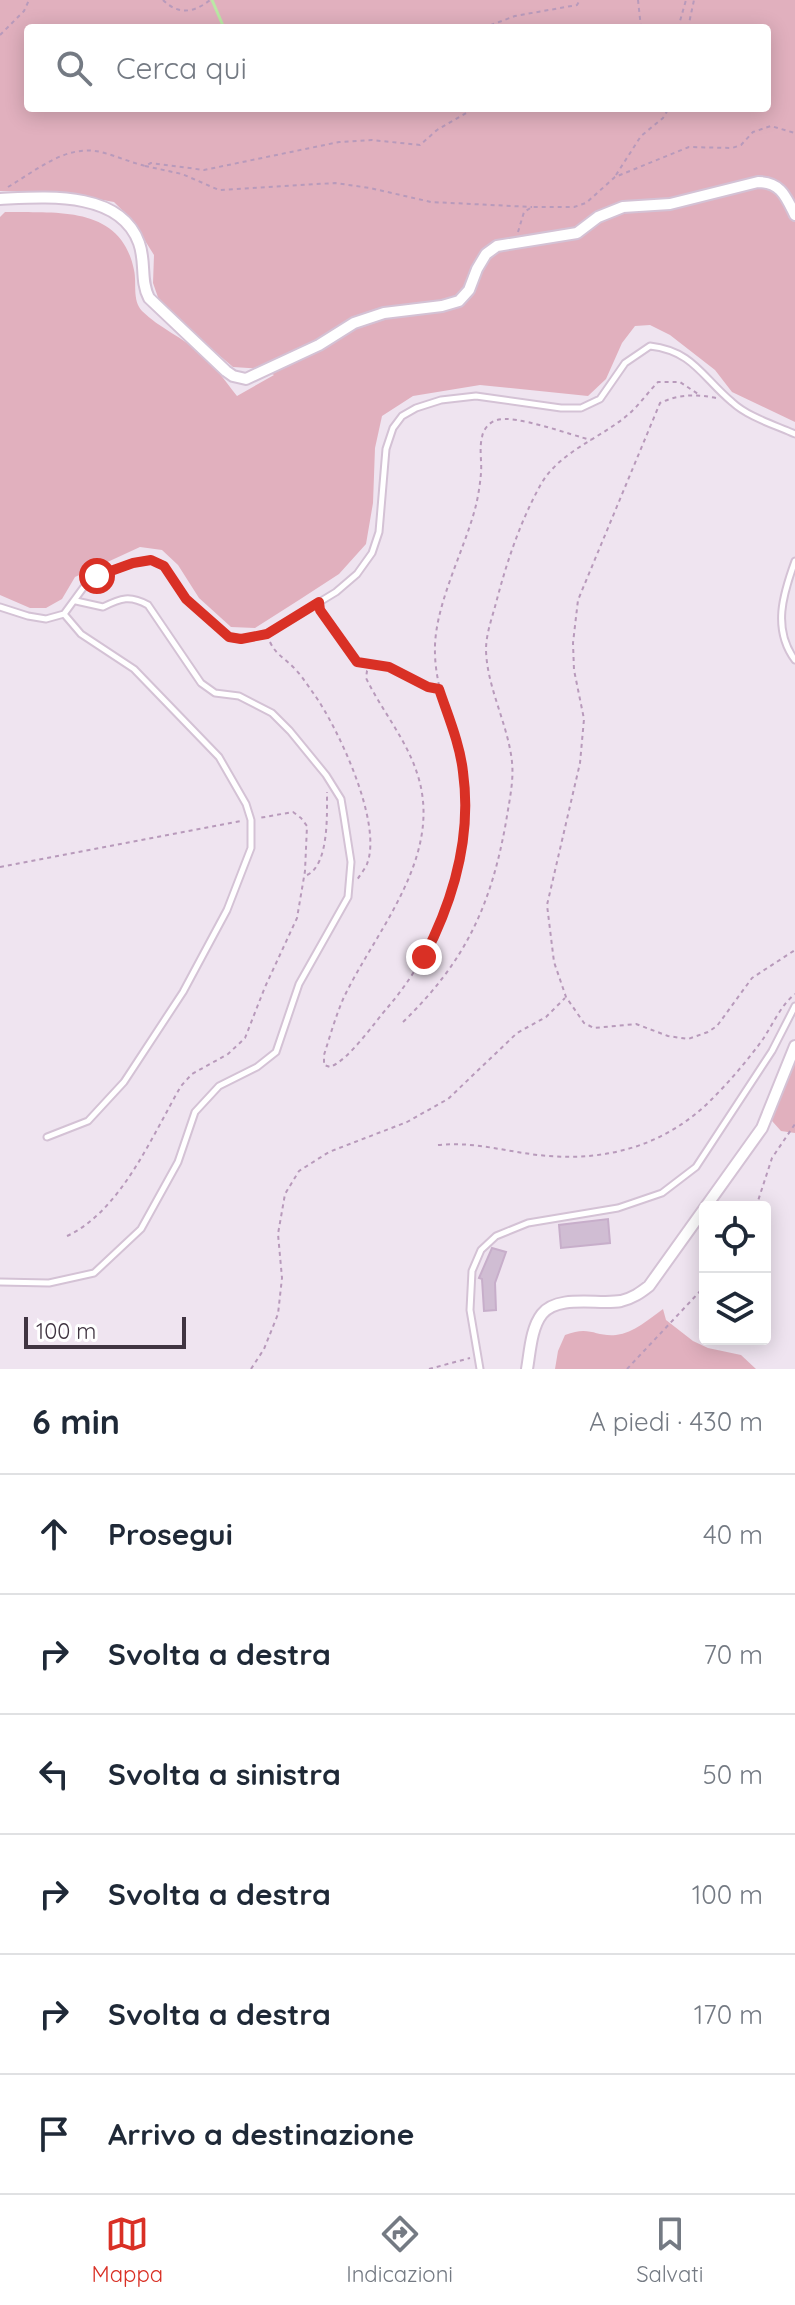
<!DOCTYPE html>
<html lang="it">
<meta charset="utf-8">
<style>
:root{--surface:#fff;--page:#f2f2f3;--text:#1f2937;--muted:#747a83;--line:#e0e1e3;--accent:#d93025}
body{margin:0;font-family:Quicksand,sans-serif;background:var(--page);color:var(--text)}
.controls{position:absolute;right:24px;bottom:24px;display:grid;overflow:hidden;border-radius:8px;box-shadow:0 4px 20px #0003}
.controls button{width:72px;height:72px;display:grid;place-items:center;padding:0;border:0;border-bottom:2px solid var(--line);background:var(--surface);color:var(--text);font:40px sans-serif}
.scale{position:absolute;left:24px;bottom:20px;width:162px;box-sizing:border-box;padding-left:8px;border:4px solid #403441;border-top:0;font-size:22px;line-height:28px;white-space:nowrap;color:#403441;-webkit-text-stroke:6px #fff;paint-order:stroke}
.stop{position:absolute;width:24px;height:24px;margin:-18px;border:6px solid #d93025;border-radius:50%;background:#fff}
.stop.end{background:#d93025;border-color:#fff;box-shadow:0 2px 8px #0008}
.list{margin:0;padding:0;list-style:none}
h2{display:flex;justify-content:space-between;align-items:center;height:104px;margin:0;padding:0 32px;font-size:34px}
h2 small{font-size:26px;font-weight:400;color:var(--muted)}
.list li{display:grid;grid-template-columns:52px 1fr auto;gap:24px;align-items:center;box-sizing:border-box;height:120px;padding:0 32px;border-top:2px solid var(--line)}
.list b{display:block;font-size:30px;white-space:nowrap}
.list em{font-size:26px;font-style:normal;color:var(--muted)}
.icon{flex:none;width:44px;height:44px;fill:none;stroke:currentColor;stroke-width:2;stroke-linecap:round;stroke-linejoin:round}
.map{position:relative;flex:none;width:795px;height:1369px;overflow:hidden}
.search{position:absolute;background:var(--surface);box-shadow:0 4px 20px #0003;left:24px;right:24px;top:24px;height:88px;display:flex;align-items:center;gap:20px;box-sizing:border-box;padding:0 28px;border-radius:8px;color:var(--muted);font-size:30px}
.sheet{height:824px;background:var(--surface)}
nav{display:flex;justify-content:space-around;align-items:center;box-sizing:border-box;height:112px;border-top:2px solid var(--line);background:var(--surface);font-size:22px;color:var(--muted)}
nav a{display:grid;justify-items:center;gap:4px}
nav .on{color:var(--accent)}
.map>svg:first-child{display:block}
.green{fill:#e1b0be;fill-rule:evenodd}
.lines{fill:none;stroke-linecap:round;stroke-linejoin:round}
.stream{stroke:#bbe8a5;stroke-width:3}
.building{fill:#d0bdd3;stroke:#c7aeca;stroke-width:2}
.service-casing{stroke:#d4c2d5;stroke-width:9}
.minor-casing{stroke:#d4c2d5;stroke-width:14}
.path{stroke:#b89abb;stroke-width:2;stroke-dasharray:4 4;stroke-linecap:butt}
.service{stroke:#fff;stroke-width:5}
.minor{stroke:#fff;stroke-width:10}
.route{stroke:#d93025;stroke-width:10}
</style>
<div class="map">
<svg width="795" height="1369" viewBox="0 0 795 1369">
<rect width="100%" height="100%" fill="#efe4f0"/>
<path class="green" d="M0,0H795V422L732,392L715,370L670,335L650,325L635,326L622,343L606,379L588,396L480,385L413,396L382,416L375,448L373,503L366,544L339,574L299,600L255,628L231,627L199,598L178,565L162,550L140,547L75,577L62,599L46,608H30L0,595V217L5,212C57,213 121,205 134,270C137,283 132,300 142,311C159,328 184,338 201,354C215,366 226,382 237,396L274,375L262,369L233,367L161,306L153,283L154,255L132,220L114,202L57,192L0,191ZM28,28H767V108H28Z
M795,1055V1133L781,1131L764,1112Z
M663,1309L666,1320L693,1341L708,1348L741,1355L756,1369H555L558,1351L565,1335C590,1325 595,1337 616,1335C634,1333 649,1319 663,1309Z"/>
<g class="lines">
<path class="stream" d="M212,0L224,28"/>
</g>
<path class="building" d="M608,1219L610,1243L561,1248L559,1225Z
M492,1248L506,1252L495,1283L496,1310L484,1311L482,1279L479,1278Z"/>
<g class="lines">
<defs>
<path id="service" d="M795,561C783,594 772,629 795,660
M0,607L28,616L46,619L64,614L86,584L97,576L133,563L151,560L164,566L186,599L229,637L241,639L267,634L336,592L357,574L372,553L379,532L386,449L393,428L402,416L416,408L441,400L476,396L561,408H581L600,399L625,363L650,346C693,351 702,377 732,402C748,417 775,425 795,434
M47,1137L88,1121L124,1082L183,992L227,910L251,848V820L246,804L219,757L134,669L81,634L64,614
M0,1282L49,1283L94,1273L141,1229L178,1162L195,1112L219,1086L257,1067L276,1052L299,984L348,897L351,862L344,817L341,799L326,775L290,731L272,713L239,696L215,693L201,683L148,605C130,595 121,598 103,607L76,601
M480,1369L470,1310L472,1271L481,1250L496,1236L528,1223L618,1208L662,1193L696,1167L772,1051L795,1006"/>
<path id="minor" d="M0,199C45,197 120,190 139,243C146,262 140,281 149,298L226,371L233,376L246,379L319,345L354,323L384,313L442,306L459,301L469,290L477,269L486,254L497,246L577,233L598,217L623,207L670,204L758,182C781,182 786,197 795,215
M527,1369C530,1352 531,1328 542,1314C558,1294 599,1305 621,1301C633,1298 640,1293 649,1286L762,1128L795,1046"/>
</defs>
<use href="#service" class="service-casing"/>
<use href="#minor" class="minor-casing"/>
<path class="path" d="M163,0C178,15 194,13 210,0
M638,0L641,28
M483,28L515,16L577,5L580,0
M678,28L686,0
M688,28L694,0
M0,35L24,11L29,0
M407,108H420
M145,166L182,174L219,190L335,183L370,188L431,202L532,207
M616,175L641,136L663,118L669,108
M8,187C37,170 66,144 101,152C116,156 130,162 145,166L151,163L204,170L339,142L372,140L420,145L437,130L475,108
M518,232L524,212L532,207H574L586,203L615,177L689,147L732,148L741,145L753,132L771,126L795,133
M716,398C696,394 679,394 660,403L578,600L573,643L574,670L584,719L580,763L547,905L554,962L566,997L584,1023L594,1028L636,1024L668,1036L688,1039L708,1032L717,1026L752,978L795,950
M321,611L357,662L389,667L428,687L439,689
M270,642C276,655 286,659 295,669C302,676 308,686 314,694C338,728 383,823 367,864C365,869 360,875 357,880
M373,665L367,671L366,678C382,711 407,740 418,776C443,857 377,929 344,997C336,1015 330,1036 324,1055V1065L330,1067C349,1060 374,1023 388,1007C441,945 479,847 462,766C454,728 436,693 435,654C433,608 463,554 475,509C478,498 480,485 481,473C482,462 479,449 482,437C483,430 489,422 497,420C514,414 571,435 591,440
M0,867L241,821
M307,875C329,865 327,814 327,792
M403,1022C465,962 491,906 506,822C509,802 514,782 512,762C508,724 487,688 486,650C486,634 492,618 496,603C507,561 520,522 541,484C561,450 602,438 630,413C640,404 649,391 658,382H680L698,394
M438,1145C476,1141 510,1153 548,1156C610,1161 667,1144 711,1100C729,1082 748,1060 763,1039C773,1024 781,1005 795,994
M756,1207L772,1158L795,1124
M67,1236C121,1211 152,1136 181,1086L192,1074L228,1054L245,1038L265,987L297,918L305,871L307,826L301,818L293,812L259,818
M251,1369L264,1349L278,1314L282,1278L278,1234L285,1194L299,1171L329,1152L407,1122L448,1099L517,1033L546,1017L565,998
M429,1369L470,1358
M627,1369L705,1286"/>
<use href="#service" class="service"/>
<use href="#minor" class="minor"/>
</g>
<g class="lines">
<path class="route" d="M97,576L133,563L151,560L164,566L186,599L229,637L241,639L267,634L319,602L320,610L357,662L389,667L428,687L439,689C448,716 460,744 463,772C472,837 453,901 424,957"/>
</g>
</svg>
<div class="controls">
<button><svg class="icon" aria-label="locate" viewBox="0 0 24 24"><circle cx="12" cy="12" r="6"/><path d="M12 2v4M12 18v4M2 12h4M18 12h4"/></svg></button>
<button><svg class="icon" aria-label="layers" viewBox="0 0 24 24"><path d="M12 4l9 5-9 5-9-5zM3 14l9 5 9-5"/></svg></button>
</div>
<div class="scale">100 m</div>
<div class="stop" style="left:97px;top:576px"></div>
<div class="stop end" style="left:424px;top:957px"></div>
<div class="search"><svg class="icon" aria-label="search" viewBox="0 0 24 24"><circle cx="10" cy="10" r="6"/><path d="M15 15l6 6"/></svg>Cerca qui</div>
</div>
<section class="sheet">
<h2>6 min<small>A piedi · 430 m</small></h2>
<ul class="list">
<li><svg class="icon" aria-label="ahead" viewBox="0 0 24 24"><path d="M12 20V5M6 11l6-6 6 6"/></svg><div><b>Prosegui</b></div><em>40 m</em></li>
<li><svg class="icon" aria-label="right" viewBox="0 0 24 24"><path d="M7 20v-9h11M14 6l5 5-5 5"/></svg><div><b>Svolta a destra</b></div><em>70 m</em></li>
<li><svg class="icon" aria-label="left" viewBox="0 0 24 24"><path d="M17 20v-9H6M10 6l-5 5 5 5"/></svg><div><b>Svolta a sinistra</b></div><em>50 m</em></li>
<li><svg class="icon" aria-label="right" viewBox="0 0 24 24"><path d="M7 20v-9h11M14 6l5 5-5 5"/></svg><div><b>Svolta a destra</b></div><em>100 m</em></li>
<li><svg class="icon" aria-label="right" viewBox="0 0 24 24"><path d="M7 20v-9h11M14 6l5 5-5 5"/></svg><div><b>Svolta a destra</b></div><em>170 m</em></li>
<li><svg class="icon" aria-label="arrive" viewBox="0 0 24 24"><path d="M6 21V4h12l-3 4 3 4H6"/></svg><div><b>Arrivo a destinazione</b></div></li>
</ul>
</section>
<nav>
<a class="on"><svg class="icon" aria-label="map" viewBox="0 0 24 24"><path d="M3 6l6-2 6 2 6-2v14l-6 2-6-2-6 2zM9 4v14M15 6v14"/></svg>Mappa</a>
<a><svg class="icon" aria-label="directions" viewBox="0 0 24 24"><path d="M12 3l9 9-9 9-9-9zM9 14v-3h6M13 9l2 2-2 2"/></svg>Indicazioni</a>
<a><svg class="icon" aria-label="saved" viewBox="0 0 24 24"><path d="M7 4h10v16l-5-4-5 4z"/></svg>Salvati</a>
</nav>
